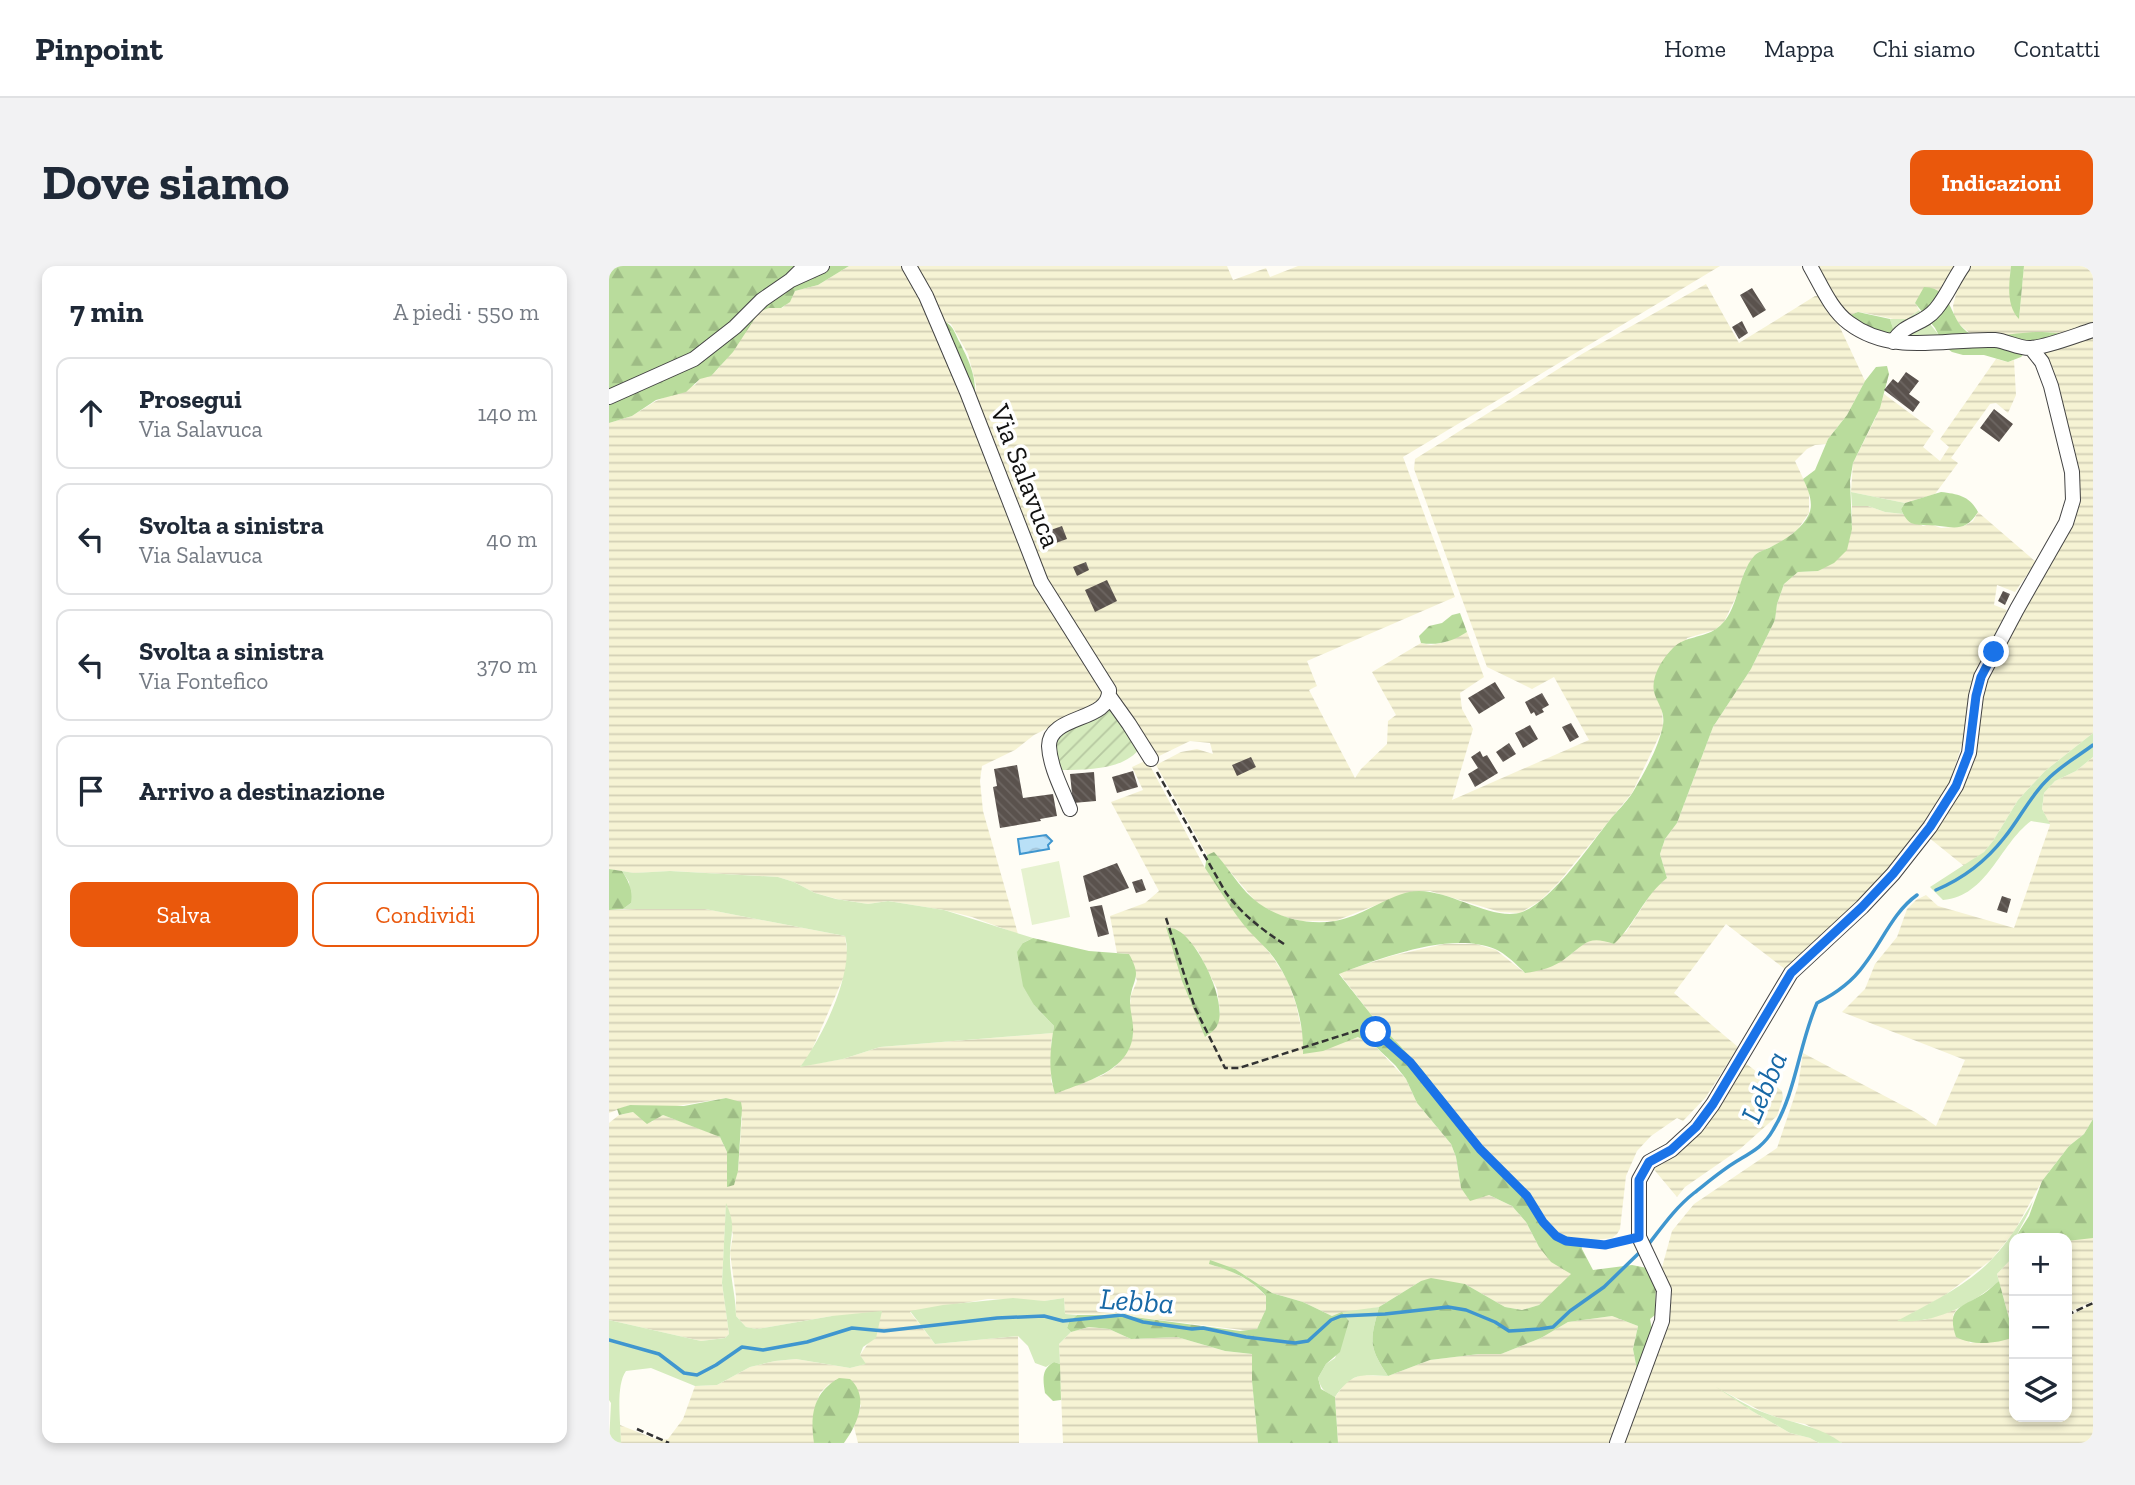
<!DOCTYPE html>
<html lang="it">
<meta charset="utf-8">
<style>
:root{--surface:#fff;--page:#f2f2f3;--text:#1f2937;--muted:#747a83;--line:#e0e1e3;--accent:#ea580c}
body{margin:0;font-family:"Zilla Slab",serif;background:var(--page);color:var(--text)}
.controls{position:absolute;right:21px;bottom:21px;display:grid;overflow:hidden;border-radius:14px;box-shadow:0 4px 10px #0003}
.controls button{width:63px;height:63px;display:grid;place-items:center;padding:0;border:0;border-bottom:2px solid var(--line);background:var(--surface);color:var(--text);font:35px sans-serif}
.stop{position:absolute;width:21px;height:21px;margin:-16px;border:5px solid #1a73e8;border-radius:50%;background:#fff}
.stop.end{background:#1a73e8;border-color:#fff;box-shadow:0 2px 7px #0008}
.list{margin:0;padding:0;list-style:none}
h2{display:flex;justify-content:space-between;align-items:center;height:91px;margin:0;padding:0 28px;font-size:30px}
h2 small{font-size:23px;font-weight:400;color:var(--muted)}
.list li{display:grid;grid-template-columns:46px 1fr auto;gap:21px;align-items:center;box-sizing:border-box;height:112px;margin:0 14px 14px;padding:0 14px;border:2px solid var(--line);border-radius:14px}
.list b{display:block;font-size:26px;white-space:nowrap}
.list p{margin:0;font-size:23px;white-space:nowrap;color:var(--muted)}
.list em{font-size:23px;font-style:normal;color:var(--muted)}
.actions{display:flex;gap:14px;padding:21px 28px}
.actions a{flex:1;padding:16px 0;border:2px solid var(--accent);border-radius:14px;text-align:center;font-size:24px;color:var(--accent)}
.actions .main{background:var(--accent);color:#fff}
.icon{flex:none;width:38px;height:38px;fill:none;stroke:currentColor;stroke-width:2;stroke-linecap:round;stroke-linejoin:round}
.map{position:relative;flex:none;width:1484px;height:1177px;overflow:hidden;border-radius:14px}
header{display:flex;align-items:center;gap:42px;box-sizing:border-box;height:98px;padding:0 35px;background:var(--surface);border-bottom:2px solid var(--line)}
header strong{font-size:33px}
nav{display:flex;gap:38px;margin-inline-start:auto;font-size:24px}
.intro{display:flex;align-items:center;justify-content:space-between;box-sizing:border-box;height:168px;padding:0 42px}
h1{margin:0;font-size:49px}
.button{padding:18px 32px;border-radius:14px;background:var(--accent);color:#fff;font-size:24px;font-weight:700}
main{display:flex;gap:42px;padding:0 42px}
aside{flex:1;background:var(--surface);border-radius:14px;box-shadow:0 4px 10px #0003}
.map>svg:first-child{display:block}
.farmland{fill:url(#farmland-rules);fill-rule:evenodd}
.grass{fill:#d5ebbd}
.forest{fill:url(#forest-firs)}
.garden{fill:url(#garden-furrows)}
.pitch{fill:#e6f2cf}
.water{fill:url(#water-waves);stroke:#3f96cf;stroke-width:2}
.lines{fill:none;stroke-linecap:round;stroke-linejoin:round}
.stream{stroke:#3f96cf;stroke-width:3.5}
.building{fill:url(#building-back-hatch)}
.street-casing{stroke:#444;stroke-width:16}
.path{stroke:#333;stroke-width:2.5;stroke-dasharray:7 3.5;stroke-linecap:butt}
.street{stroke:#fff;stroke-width:14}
.route{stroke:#1a73e8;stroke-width:9}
.labels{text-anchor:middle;stroke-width:7;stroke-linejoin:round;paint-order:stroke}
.street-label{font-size:28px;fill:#111;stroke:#fff}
.water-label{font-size:30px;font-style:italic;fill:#1768a6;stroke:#fff}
</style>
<header>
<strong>Pinpoint</strong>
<nav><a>Home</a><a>Mappa</a><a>Chi siamo</a><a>Contatti</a></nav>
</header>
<div class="intro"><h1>Dove siamo</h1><a class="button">Indicazioni</a></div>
<main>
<aside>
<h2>7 min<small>A piedi · 550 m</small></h2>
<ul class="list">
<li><svg class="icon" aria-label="ahead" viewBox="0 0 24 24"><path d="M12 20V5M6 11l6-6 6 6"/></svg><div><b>Prosegui</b><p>Via Salavuca</p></div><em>140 m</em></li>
<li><svg class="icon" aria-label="left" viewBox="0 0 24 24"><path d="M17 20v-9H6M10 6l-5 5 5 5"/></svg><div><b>Svolta a sinistra</b><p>Via Salavuca</p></div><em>40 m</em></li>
<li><svg class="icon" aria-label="left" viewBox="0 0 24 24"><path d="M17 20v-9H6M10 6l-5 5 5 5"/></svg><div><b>Svolta a sinistra</b><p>Via Fontefico</p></div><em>370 m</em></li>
<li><svg class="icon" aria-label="arrive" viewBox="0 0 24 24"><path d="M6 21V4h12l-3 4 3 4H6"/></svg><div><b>Arrivo a destinazione</b></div></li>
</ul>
<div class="actions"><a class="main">Salva</a><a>Condividi</a></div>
</aside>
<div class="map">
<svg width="1484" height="1177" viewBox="0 0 1484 1177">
<defs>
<pattern id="farmland-rules" width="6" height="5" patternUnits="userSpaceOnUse" patternTransform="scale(1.75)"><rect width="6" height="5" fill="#f6f3d4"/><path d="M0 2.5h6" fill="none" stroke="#d2cfb5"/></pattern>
<pattern id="forest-firs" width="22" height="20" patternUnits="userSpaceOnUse" patternTransform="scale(1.75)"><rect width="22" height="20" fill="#b9dc9c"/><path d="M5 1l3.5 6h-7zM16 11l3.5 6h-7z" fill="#9ebc85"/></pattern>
<pattern id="garden-furrows" width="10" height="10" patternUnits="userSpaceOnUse" patternTransform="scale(1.75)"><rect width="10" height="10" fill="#d5ebbd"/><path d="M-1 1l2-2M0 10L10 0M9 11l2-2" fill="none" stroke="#b6c8a1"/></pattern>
<pattern id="water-waves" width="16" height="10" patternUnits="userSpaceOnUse" patternTransform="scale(1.75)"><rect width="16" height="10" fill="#b9e0f7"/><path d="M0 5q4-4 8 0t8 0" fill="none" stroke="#9ebfd3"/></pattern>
<pattern id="building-back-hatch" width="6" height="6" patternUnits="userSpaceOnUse" patternTransform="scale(1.75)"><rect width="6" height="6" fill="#5a524d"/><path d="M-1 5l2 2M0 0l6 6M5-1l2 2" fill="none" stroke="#6d6662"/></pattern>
</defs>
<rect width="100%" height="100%" fill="#fffdf5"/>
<path class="farmland" d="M240,0H294L301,13L338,89L376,187L494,425L487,438L425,469L406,484L373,500L371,515L374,545L409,668L363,651L335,644L279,635L259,638L228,633L206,627L185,616L169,611L62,605L25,607L0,603V157L23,150L47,135L86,119L91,113L107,105L118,92L150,46L160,42H173L181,35L186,25L209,19Z
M302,0H618L624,14L657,2L661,11L689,0H1111L794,191L846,331L698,395L708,420L700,424L746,512L752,503L778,478L779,455L787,449L763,406L812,377L822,379L837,376L858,366L875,411L851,427L853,443L864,463L843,534L980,474L945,411L923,423L878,401L805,203L806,193L973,88L1097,18L1130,77L1206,30H1210L1228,55L1256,115L1238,149L1219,173L1217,178L1206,179L1198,183L1186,195L1200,225V247L1189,263L1176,274L1147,288L1136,304L1128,329L1115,356L1106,364L1078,372L1053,440L1054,462L1023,527L950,616L931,635L911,647L891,646L821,625L801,626L726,655H692L669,649L648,637L605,587L598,589L547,499L572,486L588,483L604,488L601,477L581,475L546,492L434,312L366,130L367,119L359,88L342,58L335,55Z
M1206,0H1347L1333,28L1306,36L1310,44L1298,53L1289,54L1256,47L1249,46L1239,50Z
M1362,0H1402L1401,11L1410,52L1415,0H1484V60L1455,68L1434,66L1397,69H1363L1350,58L1345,49L1344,40L1348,24Z
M1484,68V467L1436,505L1409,534L1384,575L1375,586L1355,600L1319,571L1346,532L1380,406L1468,237L1432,83Z
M1387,93L1399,96L1405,94L1407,129L1399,147L1387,137L1381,138L1342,192L1349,197L1326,228L1296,237L1242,226L1244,197L1267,151L1275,128L1325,165L1314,181L1331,195L1340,181L1331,173Z
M1243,240H1259L1276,246L1294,248L1314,260L1321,258L1332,262L1355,260L1364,255L1369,246L1427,296L1406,326L1388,319L1385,339L1398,344L1361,421L1355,473L1338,524L1294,587L1249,639L1176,703L1117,658L1065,727L1129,781L1097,831L1074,855L1068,852L1042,870L1028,885L1017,910L1011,963L1008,968L1003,972L986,974L956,971L949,968L938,957L912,922L869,875L811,801L764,751L730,707L782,690L835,678H867L887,684L916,707L956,693L978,675L1017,666L1047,620L1058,612L1051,588L1056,573L1068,557L1104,461L1142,403L1166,354L1168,338L1175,318L1189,306L1209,305L1243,263Z
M1484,491V853L1475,868L1460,880L1433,915L1405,966L1382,994L1335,1030L1289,1055L1315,1054L1348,1043L1344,1049L1361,1077L1405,1070L1388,1008L1405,990V1151H1458V1051L1484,1038V1177H1233L1196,1158L1175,1154L1154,1146L1114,1125L1143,1145L1181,1167L1201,1172L1210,1177H1011L1046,1088L1052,1005L1063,965L1085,938L1168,882L1189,820L1194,787L1308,847L1327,860L1356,794L1233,746L1256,723L1266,698L1288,671L1298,643L1307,634L1317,629L1329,640L1405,662L1441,559L1433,543L1435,527L1446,515L1467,505Z
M538,494L596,602L623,641L663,690L678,713L687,738L694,770V787L750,771L767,781L797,813L808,837L842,878L847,891L852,922L880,929L903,940L917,956L930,981L963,1009L930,1039L913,1044L896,1041L856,1018L812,1015L770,1041L723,1050L694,1036L663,1027L626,1003L601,998L620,1004L642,1016L657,1030V1043L653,1053L648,1063L642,1065L510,1049L456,1048L455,1032L435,1035L379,1033L301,1046L326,1078L409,1070L410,1177H249L245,1161L252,1139L220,1118L211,1127L206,1141L205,1177H12L11,1159L49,1174L59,1173L74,1153L86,1120L108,1119L141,1101L166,1095L187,1093L241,1102L249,1100L256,1098L251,1089L260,1076L223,1050L148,1063L137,1061L127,1050V1030L121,987L124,969L117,939L113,1017L120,1068L116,1072L92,1075L0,1054V857L10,849L24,846L43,856L47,851L54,849L105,868L111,871L118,886L119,921L129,905L133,851L117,832L62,841L21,839L0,847V644L55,642L96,643L236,670L239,693L236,708L201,788L192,800L234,793L271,781L444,767L442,777V815L447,827L494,809L507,800L519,785L524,768L520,748L522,729L528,715L520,688L508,687L501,650L536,637L550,625L502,536L534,524L523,501ZM558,661L569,664L589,685L608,723L611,745L608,760L597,771Z
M1135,796L1173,825L1174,832L1168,850L1131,883L1076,921L1068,931L1042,900L1070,882Z
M1478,971L1484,972V1035L1458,1047V975Z
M1003,1050L1029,1060L1024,1083L1028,1104L1006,1163L1003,1177H729L726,1131L738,1115L752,1109L779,1110L821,1094L870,1088H892L932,1072L959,1056Z
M480,1061L500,1063L522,1073L568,1071L616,1085L643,1088V1115L649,1177H454L450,1078L462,1066Z"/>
<path class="grass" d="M1310,44L1333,73L1286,69L1281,53H1298Z
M1242,226L1296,237L1292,243L1294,248L1276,246L1259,240H1243Z
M1484,467V491L1467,505L1446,515L1435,527L1433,543L1441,558L1422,555C1390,579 1379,630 1334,634L1321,621L1375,586L1384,575L1409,534L1436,505Z
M13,605L25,607L61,605L169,611L185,616L206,627L227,633L259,638L279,635L335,644L424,672L414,677L425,739L445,760L444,767L271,781L234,793L191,801C213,772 246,706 236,670L96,643H14L22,637L20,616Z
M1424,935C1419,953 1405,968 1402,986L1405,990L1388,1008L1390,1015C1364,1038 1324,1059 1288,1055C1321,1037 1358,1020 1383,993C1400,975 1412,955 1424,935Z
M117,937C127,960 122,964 121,987C120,1008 127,1029 127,1050L137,1061L148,1063L223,1050L273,1045L267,1072L254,1081L251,1089L257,1098L241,1102L187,1093L166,1095L141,1101L108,1119L86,1120L42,1102L17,1105C6,1120 12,1159 12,1177H0L2,1137L0,1134V1054L92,1075L116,1072L120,1068L113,1017Z
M404,1032L435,1035L455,1032L456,1048L468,1049L460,1056L458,1062L462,1066L450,1078L451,1098L445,1096L437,1101L426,1097L419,1080L409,1070L326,1078L301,1045L334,1039Z
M770,1041C761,1075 759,1080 779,1110C750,1109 744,1106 726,1131C716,1126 712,1124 709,1112L717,1098L726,1092L740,1055L733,1046Z
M1107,1121C1123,1130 1139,1141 1156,1147C1184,1158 1208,1159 1233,1177H1210L1201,1172L1181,1167L1143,1145Z"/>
<path class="forest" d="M0,0H240L209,19L186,25L181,36L172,42H160L150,46L124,86L102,110L91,113L77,126L47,134L23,150L0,157Z
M1402,0H1415L1410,53C1397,40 1400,18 1402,0Z
M1315,21C1346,22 1339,57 1362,68C1376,74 1416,65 1433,66C1440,66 1447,67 1455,68L1422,80L1412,91L1399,96L1375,89H1354L1343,86L1336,81L1326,62L1306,37Z
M1249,46L1281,53L1288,75L1239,50Z
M335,55C345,60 346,68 351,77C360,95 367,109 366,130L332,57Z
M1278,100L1280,108L1271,142L1244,197L1241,215L1243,263L1238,284L1225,297L1209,305L1189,306L1175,318L1168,338L1166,354L1142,403L1104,461L1068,557L1056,573L1051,588L1058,612C1035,630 1026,658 1005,678C979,669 977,677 957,692C946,701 931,705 916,707C907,698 897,688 886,683C842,665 772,692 730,708L764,751L811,801L869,875L912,922L938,958L949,968L972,974L973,983L984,1004L1023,999L1038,1002L1047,1016L1046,1049L1041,1053L1043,1063L1028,1104L1024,1083L1029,1060L1003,1050L959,1056L932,1072L892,1088H870L821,1094L779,1110C759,1080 761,1075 770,1041L812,1015L822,1012L856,1018L896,1041L913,1044L930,1039L962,1008L942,996L930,981L917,956L903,940L880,929L861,935L852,922L847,891L842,878L808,837L797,813L786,799L767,781L749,771L714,785L694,788C695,754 684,719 665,692C657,681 647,673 639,664C623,645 610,623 596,602L598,589L605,586C617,599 626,614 638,627C660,650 695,660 726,655C751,651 775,632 800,626C834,618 883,657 913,646C943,635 980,580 1000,555C1008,545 1017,537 1024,526C1035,507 1050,481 1054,459C1056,446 1050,440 1046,429C1040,413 1053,393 1064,382C1076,370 1094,372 1107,363C1131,347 1127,309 1146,289C1149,286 1155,284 1160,282C1175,274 1192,265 1200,248C1205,237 1199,223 1194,213L1206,204L1219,173L1238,149L1256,115L1267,101Z
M1332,226C1349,228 1361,230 1369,246C1354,270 1340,259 1319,259C1313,259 1307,259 1302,257C1297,254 1294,248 1292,243L1296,237Z
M851,347L858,366C844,375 829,380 812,377L810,370L820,360L833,357L843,349Z
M0,603L13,605C20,616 24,624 22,637L14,643L0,644Z
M557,661C561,662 565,662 568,664C589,674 620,738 608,760C606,764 600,768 596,771L573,715Z
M424,672L480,685L520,688C534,713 523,712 521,735C521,746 525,757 524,767C522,806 474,816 446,828C439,805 441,783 445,760L425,739L414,720L408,686L414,677Z
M117,832L132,836L133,842L129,905L125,919L118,921V886L111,871L54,849L38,858L24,846L10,849L8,843L21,839L75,840Z
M1484,853V972L1458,975V972H1406L1420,950L1433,915L1460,880L1475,868Z
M601,994L626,1003L663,1027L694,1036L723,1050L733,1046L740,1055L731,1086L717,1098L709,1112L712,1123L726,1131L729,1177H649L643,1115V1088L616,1085L568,1071L522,1073L500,1063L480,1061L462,1066L458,1062L460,1056L468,1049H510L631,1065L648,1063L657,1043V1030C643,1013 621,1004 600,998Z
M1390,1015L1405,1071C1387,1078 1364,1080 1347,1071C1336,1039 1356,1041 1377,1026C1381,1023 1386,1018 1390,1015Z
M445,1096L451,1098L452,1134L444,1135L436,1127C434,1114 432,1103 445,1096Z
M230,1112L241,1113C261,1131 248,1159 235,1177H205C201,1149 204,1127 230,1112Z"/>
<path class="garden" d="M504,438L531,481C517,505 473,504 449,504L445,472Z"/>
<path class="pitch" d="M450,595L461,651L423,659L412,603Z"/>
<path class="water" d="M437,569L443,575L439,579L440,583L411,588L409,573Z"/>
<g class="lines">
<path class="stream" d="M1327,624C1353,613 1377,595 1395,572C1410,554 1420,532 1437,515C1451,500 1468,491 1484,479
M1039,979C1053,961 1066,942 1085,927C1099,916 1113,904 1128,895C1143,886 1155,880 1164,864C1187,827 1190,778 1208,737C1226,728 1243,716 1255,699C1273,676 1284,646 1308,629
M0,1074L50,1088L75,1107L88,1109L107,1099L133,1081L154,1084L198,1076L243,1062L275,1065L388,1052L435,1050L454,1055L513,1049L534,1056L583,1063L594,1062L637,1071L686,1077L699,1075L722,1054L732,1050L776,1048L839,1041L857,1044L886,1056L900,1065L931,1063L944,1061L961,1045L995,1021L1030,987"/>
</g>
<path class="building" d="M1143,22L1157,44L1144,52L1131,29Z
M1133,55L1139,67L1130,73L1123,61Z
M1297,106L1310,115L1300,128L1311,136L1304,146L1275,124L1284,113L1289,117Z
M1385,143L1404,158L1390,176L1371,162Z
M453,260L458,273L444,278L439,265Z
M477,296L480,304L468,310L464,301Z
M498,314L508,335L486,346L476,324Z
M1394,325L1401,328L1396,339L1389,335Z
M886,416L896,432L870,448L859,432Z
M933,427L940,439L933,443L935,446L927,450L925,446L922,448L916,436Z
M962,457L970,471L961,476L953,461Z
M921,459L929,473L914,482L906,467Z
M900,477L907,488L894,496L887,486Z
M871,485L874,491L878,489L889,507L866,521L859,508L869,502L862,491Z
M642,491L647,501L628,510L623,499Z
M408,499L414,532L444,528L448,550L431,553L432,555L391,562L384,521L388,520L385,503Z
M524,505L529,521L508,527L503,511Z
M485,506L487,535L464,537L461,508Z
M508,597L520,622L480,636L474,610Z
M533,613L537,624L527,627L523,616Z
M1393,630L1402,633L1398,647L1388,644Z
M493,639L500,668L489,671L481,641Z"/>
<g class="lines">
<defs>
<path id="street" d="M196,0L182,14L213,0
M300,0L317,30L358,126L432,316L500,424C502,456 440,448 440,480C441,501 453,523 461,543
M1201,0C1212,19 1222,44 1240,57C1284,90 1336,72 1386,74C1398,75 1410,83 1422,82C1438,81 1468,69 1484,64
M1284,76C1296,56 1313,60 1327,43C1338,30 1344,14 1354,0
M0,131L85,93L126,61L153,34L182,14
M500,430L520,458L542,493
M1008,1177L1053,1055L1055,1024L1030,971V914L1040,896L1062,884L1087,861L1104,838L1182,707L1253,641L1284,608L1321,561L1347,520L1360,487L1367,430L1372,411L1408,343L1457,257L1464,234L1463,206L1442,120L1433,96L1422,82"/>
</defs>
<use href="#street" class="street-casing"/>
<path class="path" d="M548,506L617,627C633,648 652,663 675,678
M557,652L586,742L616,802H630L759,761C808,789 834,843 871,883C885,899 903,912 917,929C929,944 935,964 954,974C972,983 998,979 1017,974
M1458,1049L1484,1037
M28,1163L60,1177"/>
<use href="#street" class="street"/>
</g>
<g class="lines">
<path class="route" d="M767,766L801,796L871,883L918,930L934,956L947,970L957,975L996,979L1030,971V914L1040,896L1062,884L1087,861L1104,838L1182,707L1253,641L1284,608L1321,561L1347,520L1360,486L1367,430L1372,411L1385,386"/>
</g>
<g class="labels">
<g class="street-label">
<text transform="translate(417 210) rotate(69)" y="10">Via Salavuca</text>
</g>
<g class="water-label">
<text transform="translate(1155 821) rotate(-67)" y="10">Lebba</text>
<text transform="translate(528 1035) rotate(4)" y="10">Lebba</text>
</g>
</g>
</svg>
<div class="controls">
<button>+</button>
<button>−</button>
<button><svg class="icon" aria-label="layers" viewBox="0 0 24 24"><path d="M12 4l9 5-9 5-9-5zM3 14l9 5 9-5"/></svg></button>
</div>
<div class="stop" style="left:767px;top:766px"></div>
<div class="stop end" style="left:1385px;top:386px"></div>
</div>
</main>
